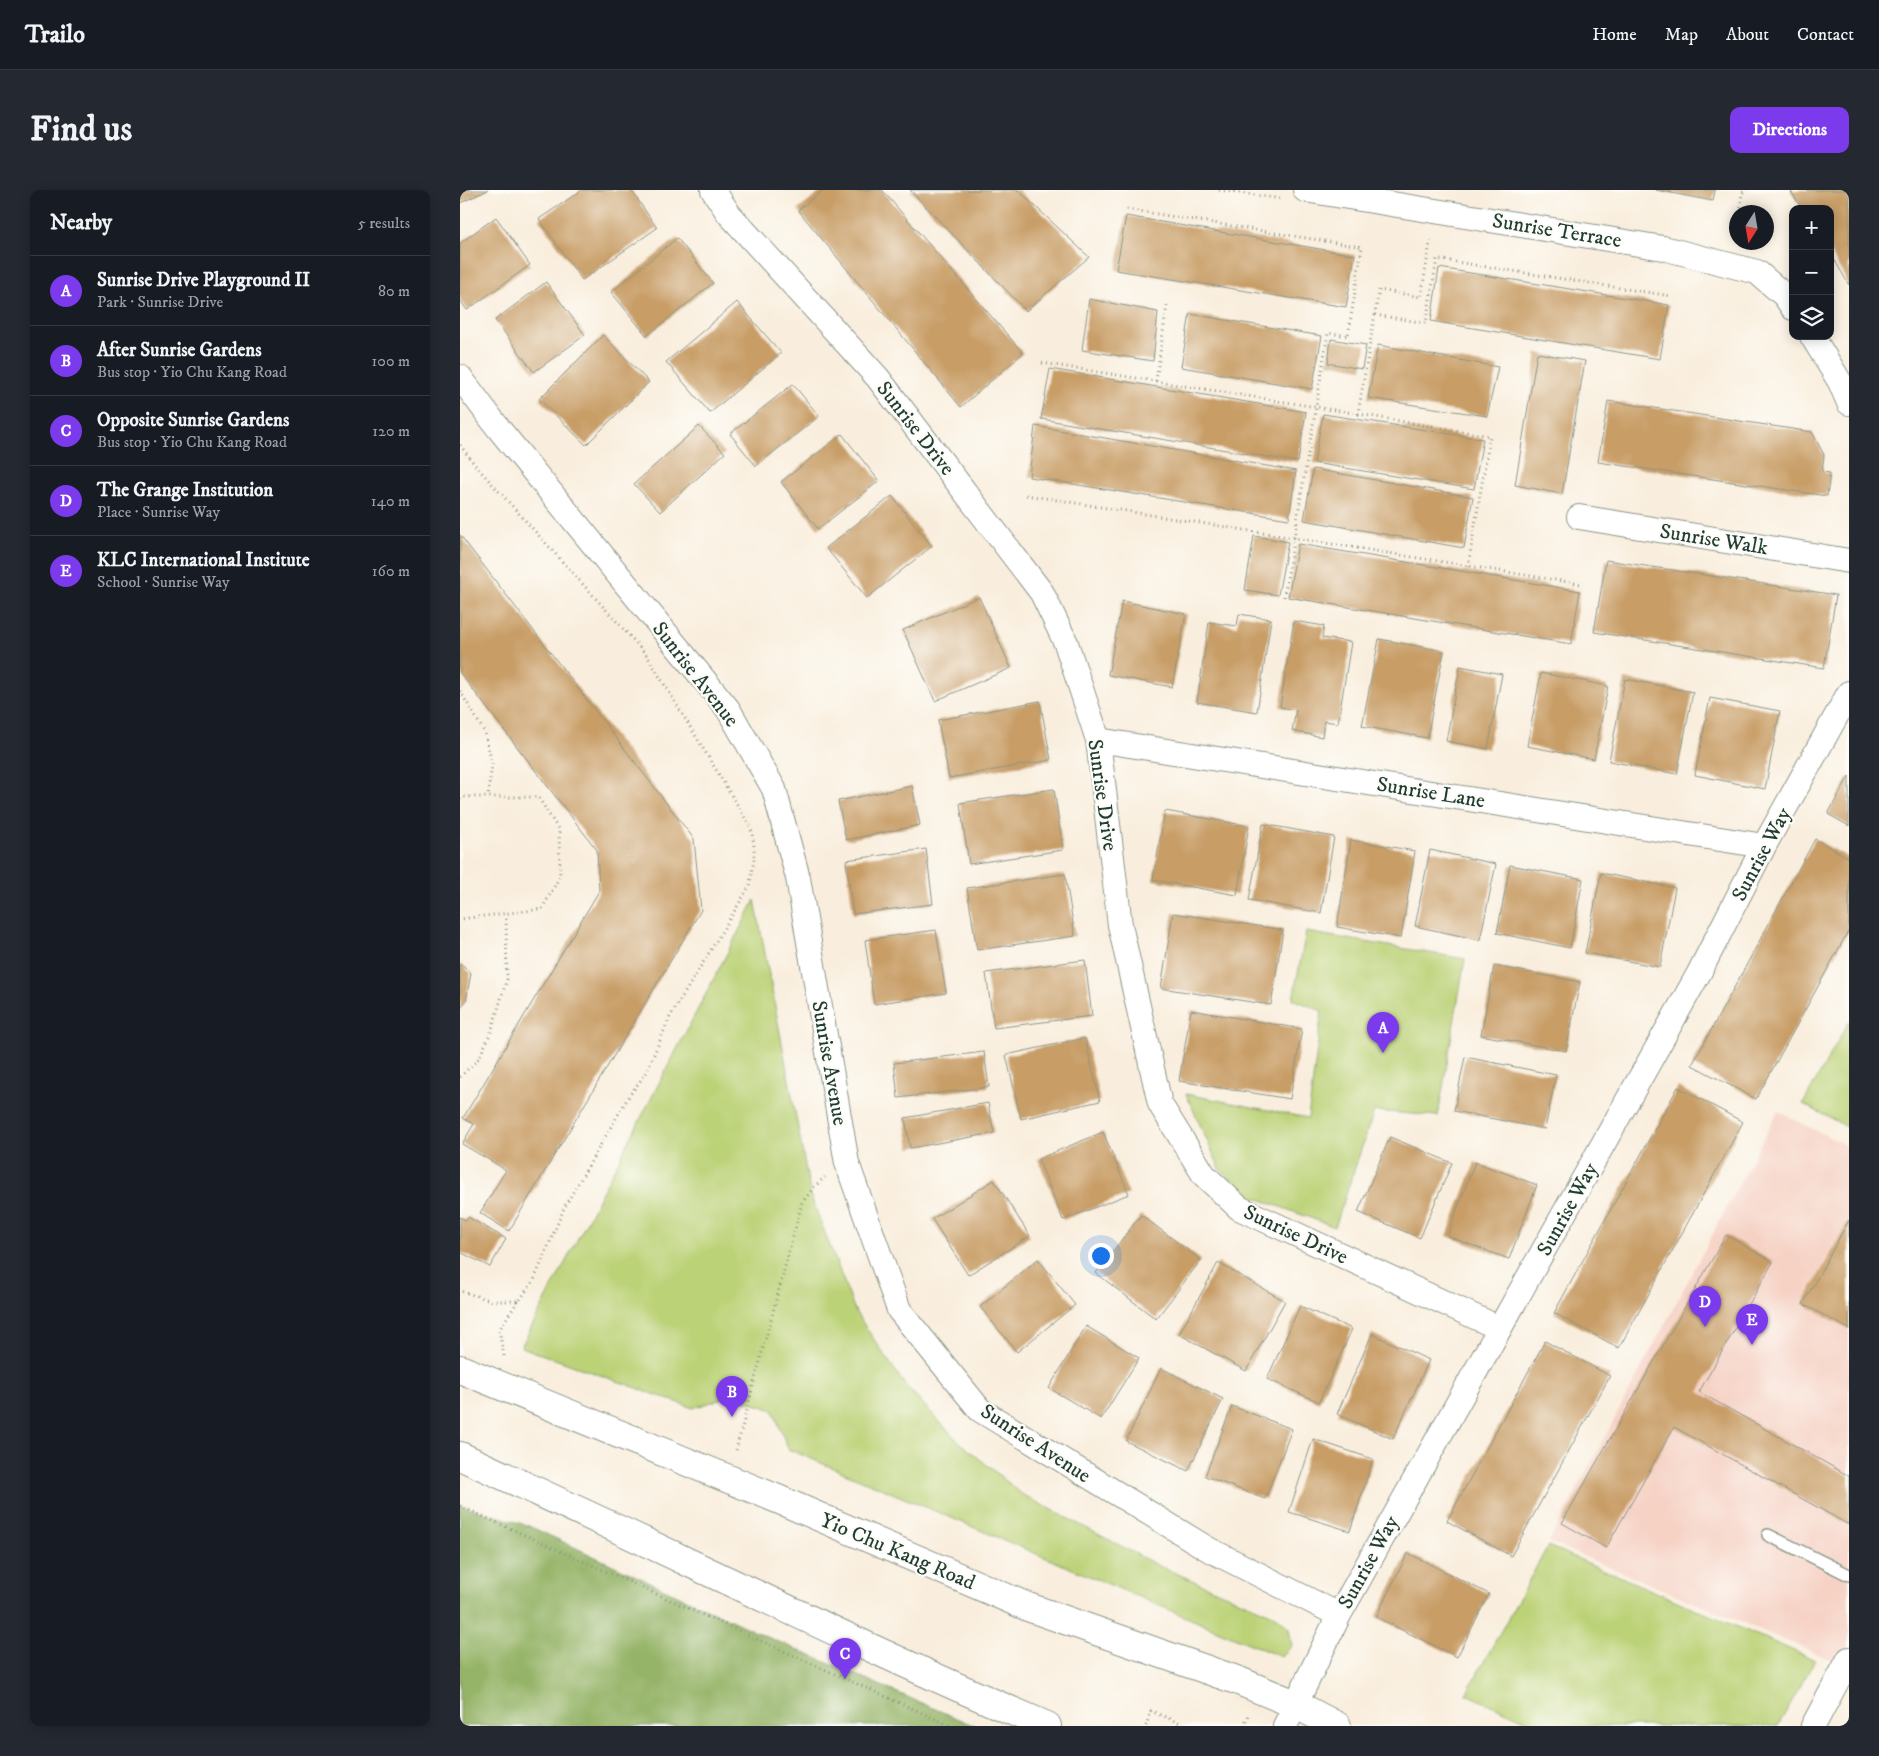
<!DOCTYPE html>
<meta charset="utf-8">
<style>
:root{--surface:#171b24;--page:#242831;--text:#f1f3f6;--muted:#9ea1a6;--line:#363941;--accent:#7c3aed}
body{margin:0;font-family:"IM FELL DW Pica",serif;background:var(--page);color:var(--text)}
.controls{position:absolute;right:15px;top:15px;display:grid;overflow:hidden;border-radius:10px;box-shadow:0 2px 12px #0003}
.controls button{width:45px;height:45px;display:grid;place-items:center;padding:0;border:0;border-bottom:1px solid var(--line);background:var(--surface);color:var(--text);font:25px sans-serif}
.compass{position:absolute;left:1269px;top:15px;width:45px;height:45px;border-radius:50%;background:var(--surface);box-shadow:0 2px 12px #0003;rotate:191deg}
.you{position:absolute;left:640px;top:1065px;width:18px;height:18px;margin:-12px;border:4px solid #fff;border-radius:50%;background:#1a73e8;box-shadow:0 0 0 8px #1a73e833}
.badge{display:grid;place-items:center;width:32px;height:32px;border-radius:50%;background:var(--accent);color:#fff;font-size:16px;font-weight:700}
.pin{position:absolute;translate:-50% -41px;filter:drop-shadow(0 1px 2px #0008)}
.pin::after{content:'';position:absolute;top:26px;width:18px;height:15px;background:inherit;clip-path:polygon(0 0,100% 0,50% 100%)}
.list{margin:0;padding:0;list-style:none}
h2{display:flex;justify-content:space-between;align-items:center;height:65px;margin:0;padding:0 20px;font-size:21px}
h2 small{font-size:16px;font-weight:400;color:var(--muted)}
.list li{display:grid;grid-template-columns:32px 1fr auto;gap:15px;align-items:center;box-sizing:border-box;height:70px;padding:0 20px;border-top:1px solid var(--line)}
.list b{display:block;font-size:19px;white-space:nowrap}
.list p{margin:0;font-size:16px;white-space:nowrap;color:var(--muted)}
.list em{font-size:16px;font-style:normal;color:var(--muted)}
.icon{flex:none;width:28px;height:28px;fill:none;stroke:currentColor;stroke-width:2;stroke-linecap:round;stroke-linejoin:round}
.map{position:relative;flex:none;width:1389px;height:1536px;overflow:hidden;border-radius:10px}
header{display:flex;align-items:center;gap:30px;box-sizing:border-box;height:70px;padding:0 25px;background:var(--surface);border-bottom:1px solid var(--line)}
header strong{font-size:24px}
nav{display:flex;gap:28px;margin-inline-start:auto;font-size:18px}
.intro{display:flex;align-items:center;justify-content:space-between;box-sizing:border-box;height:120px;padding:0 30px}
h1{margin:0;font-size:35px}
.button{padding:12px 22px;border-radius:10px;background:var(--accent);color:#fff;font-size:18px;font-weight:700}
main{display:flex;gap:30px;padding:0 30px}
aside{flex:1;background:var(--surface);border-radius:10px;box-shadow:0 2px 12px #0003}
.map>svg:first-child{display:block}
.built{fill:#f6d2c5}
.green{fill:#bcd277;stroke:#6e8856}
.forest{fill:#95b468;stroke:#5a784e}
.building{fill:#c89d66}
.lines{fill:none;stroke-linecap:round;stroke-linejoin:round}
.lane-casing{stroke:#8c9688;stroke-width:14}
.street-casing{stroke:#8c9688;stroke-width:26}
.primary-casing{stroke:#8c9688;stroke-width:30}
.path{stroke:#8c9688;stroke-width:3;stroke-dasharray:1 4;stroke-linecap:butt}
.lane{stroke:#fff;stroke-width:11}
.street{stroke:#fff;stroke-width:24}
.primary{stroke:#fff;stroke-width:28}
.labels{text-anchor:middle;stroke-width:4.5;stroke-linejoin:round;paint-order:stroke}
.street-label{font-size:21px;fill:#1f3d34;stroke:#fdfcf7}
</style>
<header>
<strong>Trailo</strong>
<nav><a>Home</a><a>Map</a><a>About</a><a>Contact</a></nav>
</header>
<div class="intro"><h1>Find us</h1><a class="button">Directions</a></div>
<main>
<aside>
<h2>Nearby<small>5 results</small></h2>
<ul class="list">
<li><span class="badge">A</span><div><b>Sunrise Drive Playground II</b><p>Park · Sunrise Drive</p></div><em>80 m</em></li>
<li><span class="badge">B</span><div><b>After Sunrise Gardens</b><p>Bus stop · Yio Chu Kang Road</p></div><em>100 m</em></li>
<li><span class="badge">C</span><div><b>Opposite Sunrise Gardens</b><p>Bus stop · Yio Chu Kang Road</p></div><em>120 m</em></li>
<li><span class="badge">D</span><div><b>The Grange Institution</b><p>Place · Sunrise Way</p></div><em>140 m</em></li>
<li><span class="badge">E</span><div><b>KLC International Institute</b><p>School · Sunrise Way</p></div><em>160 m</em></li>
</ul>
</aside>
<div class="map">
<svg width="1389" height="1536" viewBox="0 0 1389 1536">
<rect width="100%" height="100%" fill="#fdfcf7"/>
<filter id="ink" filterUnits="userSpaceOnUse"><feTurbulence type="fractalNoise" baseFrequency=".02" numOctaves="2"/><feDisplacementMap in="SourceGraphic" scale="10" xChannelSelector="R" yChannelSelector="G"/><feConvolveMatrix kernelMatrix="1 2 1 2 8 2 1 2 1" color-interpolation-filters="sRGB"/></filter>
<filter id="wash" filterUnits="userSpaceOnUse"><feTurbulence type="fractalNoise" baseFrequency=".0096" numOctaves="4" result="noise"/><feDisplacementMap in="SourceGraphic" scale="20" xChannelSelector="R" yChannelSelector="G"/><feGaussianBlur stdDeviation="1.12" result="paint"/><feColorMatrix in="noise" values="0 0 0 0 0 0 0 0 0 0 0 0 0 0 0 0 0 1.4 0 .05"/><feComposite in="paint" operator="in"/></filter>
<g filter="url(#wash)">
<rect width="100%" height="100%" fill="#f9eedd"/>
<path class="built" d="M1318,921L1389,957V1477L1089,1352Z"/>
<path class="green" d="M295,710L351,1007L396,1123L445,1195L497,1250L563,1305L699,1376L818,1427L829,1438L832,1456L821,1467L328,1259L313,1220L270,1206L233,1218L61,1157Z
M846,742L1005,769L978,926L914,921L875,1037L788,1005L760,979L726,904L848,928L862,821L833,809Z
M1389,831V938L1343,914Z
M1088,1356L1355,1470L1318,1536H1079L1006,1504Z"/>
<path class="forest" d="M0,1315L69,1336L305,1446L515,1536H0Z"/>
<g id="blocks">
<path class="building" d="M0,0H28L0,13Z
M122,0H171L197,38L122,90L79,29Z
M363,0H422L563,163L501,217L338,20Z
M450,0H558L629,67L566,121Z
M1196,0H1255L1253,11Z
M1330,0H1389V95L1370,62V19H1342Z
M666,26L895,65L886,117L656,80Z
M36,27L70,75L7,120L0,110V53Z
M217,48L253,93L187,146L151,102Z
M979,78L1209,115L1200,169L971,131Z
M86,92L125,145L74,182L35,130Z
M629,109L698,122L693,171L622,160Z
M277,112L321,163L250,223L206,172Z
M730,124L862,146L852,199L721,177Z
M143,145L189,192L126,255L79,209Z
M871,149L906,155L902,179L868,173Z
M918,155L1038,177L1027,226L908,208Z
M1077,163L1125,171L1102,304L1055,295Z
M590,179L846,222L838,272L581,229Z
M333,194L359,226L296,276L270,244Z
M1148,211L1352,242L1364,265L1362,282L1370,283L1367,306L1138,272Z
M863,224L1023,249L1014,299L854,273Z
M239,236L265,263L200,322L174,294Z
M575,236L836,281L829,329L569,287Z
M382,244L419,291L358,339L321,292Z
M853,279L1013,307L1004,358L844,330Z
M432,306L472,356L407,408L366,358Z
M0,345L234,649L241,720L49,1041L20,1023L46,980L2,954L14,934L3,928L139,701L137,660L0,483Z
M794,346L828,352L818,405L785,400Z
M838,354L1120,401L1111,454L828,407Z
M1146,370L1376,405L1364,478L1134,442Z
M519,407L551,478L475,511L443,440Z
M662,411L726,424L712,497L648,485Z
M779,424L811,429L797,522L737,512L749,432L777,436Z
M834,431L864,436L862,448L891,452L878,533L864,531L862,547L832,541L836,520L820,517Z
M919,449L984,461L967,548L902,536Z
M1000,476L1042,484L1028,559L986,551Z
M1081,483L1148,496L1134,569L1067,556Z
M1165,489L1233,502L1217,584L1149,571Z
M1250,508L1320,521L1305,599L1235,585Z
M580,511L591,570L489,588L478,530Z
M1389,586V636L1368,624Z
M452,596L460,635L386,650L378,611Z
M594,599L603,660L509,674L500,613Z
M705,621L789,636L777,705L693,690Z
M803,634L874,647L861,723L789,710Z
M1355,649L1389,668V740L1296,909L1232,875Z
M891,650L955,661L941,748L877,737Z
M466,659L473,714L393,724L386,670Z
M970,660L1036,674L1020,750L955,736Z
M1050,675L1123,689L1110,758L1037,743Z
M1141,683L1215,698L1200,777L1125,763Z
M605,684L615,746L517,760L507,698Z
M713,723L823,740L811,815L701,798Z
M476,740L486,803L414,814L405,750Z
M625,770L632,826L534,838L526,783Z
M0,774L11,783L6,811L0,819Z
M1034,776L1120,792L1106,861L1021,845Z
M731,820L842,839L830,909L719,891Z
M625,848L640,911L561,929L546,865Z
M524,862L529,897L438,908L434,873Z
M1005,867L1096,885L1085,939L994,921Z
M1218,897L1283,932L1159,1158L1094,1123Z
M528,913L534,943L450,958L445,928Z
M643,942L669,1004L603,1030L578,969Z
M930,947L992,973L960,1048L898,1022Z
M1015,972L1077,995L1049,1069L987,1046Z
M534,990L570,1046L508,1085L472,1029Z
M681,1025L741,1070L696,1129L636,1083Z
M0,1027L5,1030L8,1027L46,1049L30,1077L0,1062Z
M1389,1030V1139L1343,1114Z
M1266,1045L1313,1072L1239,1202L1389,1286V1335L1214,1237L1146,1358L1102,1333Z
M578,1069L615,1115L557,1162L520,1117Z
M758,1073L825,1111L786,1181L719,1144Z
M840,1116L892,1139L859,1212L807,1189Z
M626,1136L679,1168L641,1229L589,1198Z
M912,1144L969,1170L933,1249L877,1224Z
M1085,1151L1150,1186L1051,1366L987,1331Z
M701,1178L763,1209L728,1281L666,1251Z
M772,1216L832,1239L805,1309L745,1286Z
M853,1249L913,1269L890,1341L829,1322Z
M948,1363L1029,1404L997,1467L916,1427Z"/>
</g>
</g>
<g filter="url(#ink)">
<use href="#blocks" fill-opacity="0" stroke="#8c9688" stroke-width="1"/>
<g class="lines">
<defs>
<path id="lane" d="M1308,1345L1389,1385"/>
<path id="street" d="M253,0L269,24L418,188L582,403L606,453L638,550L660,735L700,914L744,985L779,1018L1039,1138
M845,0L1203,58L1297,82L1324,105L1333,118
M1352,146L1380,192L1389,213
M0,187L39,239L268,519L314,599L338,688L387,973L439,1120L520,1220L748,1359L879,1425
M1119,327L1389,371
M638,550L1304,656
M825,1536L879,1425L1239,783L1304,656L1389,503
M1353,1536L1389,1469"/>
<path id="primary" d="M0,1179L320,1310L568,1417L779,1491L835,1514L877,1536
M0,1266C197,1355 389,1452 587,1536"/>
</defs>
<use href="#lane" class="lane-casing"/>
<use href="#street" class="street-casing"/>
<use href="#primary" class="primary-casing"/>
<path class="path" d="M759,0L822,9
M1280,22L1282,3L1286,0
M915,125L966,133L977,69L1211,106
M582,173L856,217L868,143L888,146L902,57L666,19
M696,191L707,115
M898,224L1030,246L1008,376
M0,255L15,275L186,464L290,636C297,659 294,674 289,697L210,827L186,883L169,906L105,1016L74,1090L59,1111H33L0,1101
M566,305L1121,394
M824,407L856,217L898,224L919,100L961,107L971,47
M0,501L25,543L32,574L28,607
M0,609L3,607H78L99,640L100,686L82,719L0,729
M0,887L19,868L31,842L47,789L46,725
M44,1166L39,1140L58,1111
M276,1260L342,1013L354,997L365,987
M0,1316L491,1536
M686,1536L691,1521L727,1536
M784,1536L788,1525"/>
<use href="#lane" class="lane"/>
<use href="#street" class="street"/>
<use href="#primary" class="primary"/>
</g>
</g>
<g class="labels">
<g class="street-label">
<text transform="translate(1097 40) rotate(9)" y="7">Sunrise Terrace</text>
<text transform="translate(456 238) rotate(52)" y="7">Sunrise Drive</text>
<text transform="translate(1254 349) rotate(9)" y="7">Sunrise Walk</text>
<text transform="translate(236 484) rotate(52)" y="7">Sunrise Avenue</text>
<text transform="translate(971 602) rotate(9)" y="7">Sunrise Lane</text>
<text transform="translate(643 605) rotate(82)" y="7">Sunrise Drive</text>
<text transform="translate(1301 664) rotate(-62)" y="7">Sunrise Way</text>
<text transform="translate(370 873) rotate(80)" y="7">Sunrise Avenue</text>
<text transform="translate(1107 1019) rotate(-61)" y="7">Sunrise Way</text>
<text transform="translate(836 1044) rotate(25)" y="7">Sunrise Drive</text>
<text transform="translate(576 1253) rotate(33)" y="7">Sunrise Avenue</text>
<text transform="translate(438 1361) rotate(23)" y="7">Yio Chu Kang Road</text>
<text transform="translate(908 1372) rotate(-61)" y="7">Sunrise Way</text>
</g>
</g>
</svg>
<div class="controls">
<button>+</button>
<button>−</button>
<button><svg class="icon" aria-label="layers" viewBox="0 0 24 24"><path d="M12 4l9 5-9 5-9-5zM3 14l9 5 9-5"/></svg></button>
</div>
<svg class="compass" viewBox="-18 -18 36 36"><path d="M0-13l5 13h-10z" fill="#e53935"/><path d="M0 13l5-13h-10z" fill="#9ea1a6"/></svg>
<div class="you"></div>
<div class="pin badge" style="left:923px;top:863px">A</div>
<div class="pin badge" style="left:272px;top:1227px">B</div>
<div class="pin badge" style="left:385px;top:1489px">C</div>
<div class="pin badge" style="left:1245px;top:1137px">D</div>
<div class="pin badge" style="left:1292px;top:1155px">E</div>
</div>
</main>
